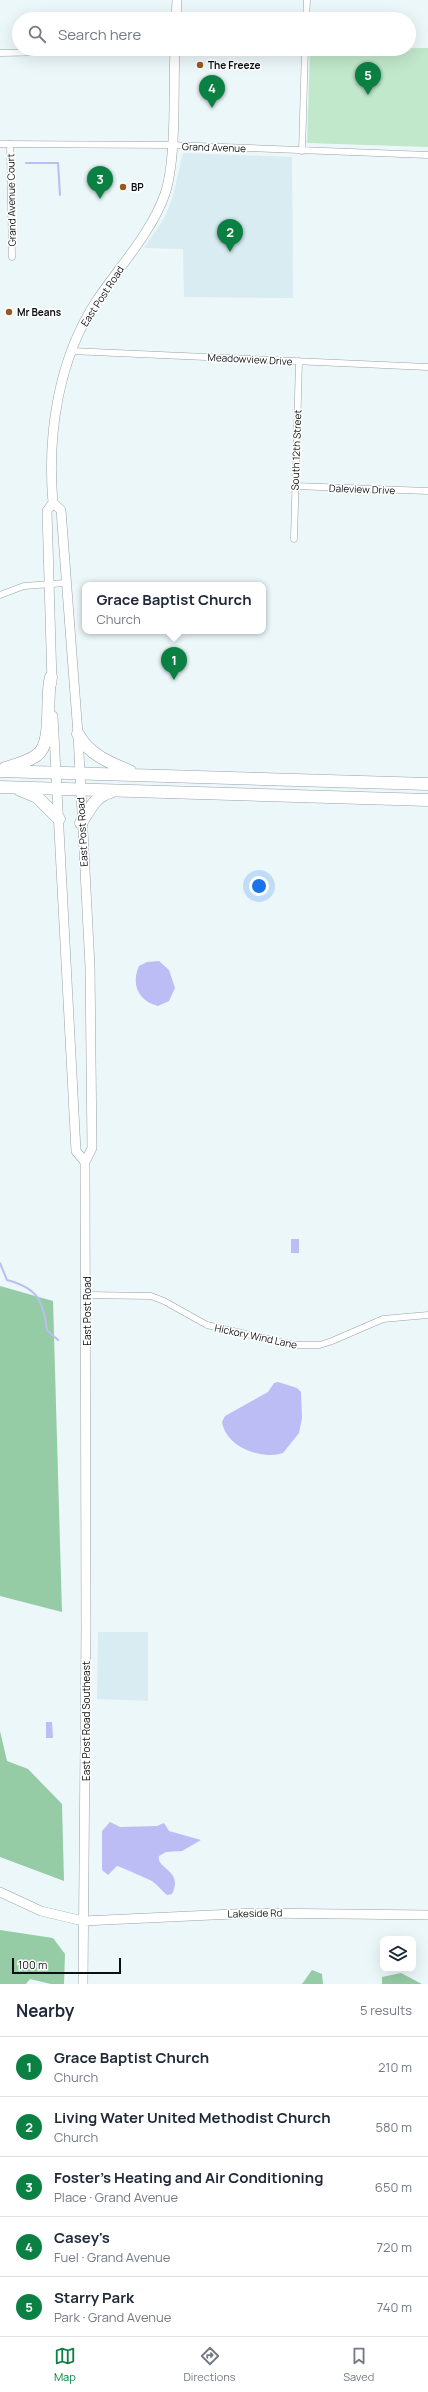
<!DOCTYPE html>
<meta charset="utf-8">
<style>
:root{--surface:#fff;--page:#f6f6f7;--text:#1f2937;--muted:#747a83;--line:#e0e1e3;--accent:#0b8043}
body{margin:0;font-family:Manrope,sans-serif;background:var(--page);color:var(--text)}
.controls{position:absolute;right:12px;bottom:12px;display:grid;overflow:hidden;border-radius:8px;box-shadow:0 4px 16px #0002}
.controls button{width:36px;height:36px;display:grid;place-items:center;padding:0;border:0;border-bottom:1px solid var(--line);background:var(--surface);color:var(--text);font:20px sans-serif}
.scale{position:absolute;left:12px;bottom:10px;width:109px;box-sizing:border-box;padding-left:4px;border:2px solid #0d1012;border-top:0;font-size:11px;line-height:14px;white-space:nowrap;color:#0d1012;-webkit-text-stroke:3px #fff;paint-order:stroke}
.you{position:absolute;left:259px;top:886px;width:14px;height:14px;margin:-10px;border:3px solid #fff;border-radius:50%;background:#1a73e8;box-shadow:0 0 0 6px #1a73e833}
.badge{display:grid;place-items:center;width:26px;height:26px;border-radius:50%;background:var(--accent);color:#fff;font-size:13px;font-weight:700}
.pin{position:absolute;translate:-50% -33px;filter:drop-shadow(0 1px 2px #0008)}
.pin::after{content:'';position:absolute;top:21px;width:14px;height:12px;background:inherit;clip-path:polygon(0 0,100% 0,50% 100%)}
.popup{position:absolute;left:82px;top:582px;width:184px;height:52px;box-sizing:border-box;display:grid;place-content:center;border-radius:8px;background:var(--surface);filter:drop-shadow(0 1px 3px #0005);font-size:13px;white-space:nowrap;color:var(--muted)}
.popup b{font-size:15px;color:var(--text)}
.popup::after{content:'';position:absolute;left:50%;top:100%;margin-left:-8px;border:8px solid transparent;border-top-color:var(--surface)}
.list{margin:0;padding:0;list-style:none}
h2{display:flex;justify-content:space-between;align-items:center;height:52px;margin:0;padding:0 16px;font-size:17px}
h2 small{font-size:13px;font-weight:400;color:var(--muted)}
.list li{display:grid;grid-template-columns:26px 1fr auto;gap:12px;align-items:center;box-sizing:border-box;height:60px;padding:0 16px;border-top:1px solid var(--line)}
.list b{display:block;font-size:15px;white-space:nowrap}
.list p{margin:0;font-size:13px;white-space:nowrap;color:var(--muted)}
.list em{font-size:13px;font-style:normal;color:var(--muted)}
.icon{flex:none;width:22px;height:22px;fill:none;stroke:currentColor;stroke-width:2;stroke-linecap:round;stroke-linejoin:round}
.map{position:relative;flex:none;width:428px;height:1984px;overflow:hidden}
.search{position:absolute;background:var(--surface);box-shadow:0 4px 16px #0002;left:12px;right:12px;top:12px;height:44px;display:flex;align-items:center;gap:10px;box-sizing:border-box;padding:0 14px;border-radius:22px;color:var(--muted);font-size:15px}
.sheet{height:352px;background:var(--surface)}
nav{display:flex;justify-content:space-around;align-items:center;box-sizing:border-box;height:56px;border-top:1px solid var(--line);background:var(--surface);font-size:11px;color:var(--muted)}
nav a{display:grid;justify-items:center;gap:2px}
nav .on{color:var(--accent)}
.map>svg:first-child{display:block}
.built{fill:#d8ecf2}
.green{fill:#c1e8cb}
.forest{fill:#95cba5}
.water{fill:#bcbdf4}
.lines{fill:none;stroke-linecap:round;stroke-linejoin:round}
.stream{stroke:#bcbdf4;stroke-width:2}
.street-casing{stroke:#99a3a6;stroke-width:7}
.secondary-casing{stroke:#99a3a6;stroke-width:10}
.highway-casing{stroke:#99a3a6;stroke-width:13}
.street{stroke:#fff;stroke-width:6}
.secondary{stroke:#fff;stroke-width:9}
.highway{stroke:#fff;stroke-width:12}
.poi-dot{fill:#995823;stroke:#fff;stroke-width:1.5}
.labels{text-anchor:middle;stroke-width:3;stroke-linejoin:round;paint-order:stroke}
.poi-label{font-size:10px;font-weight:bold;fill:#0d1012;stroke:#fff;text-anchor:start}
.street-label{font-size:10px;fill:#0d1012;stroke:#fff}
</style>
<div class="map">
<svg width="428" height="1984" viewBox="0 0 428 1984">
<rect width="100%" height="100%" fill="#ecf7fa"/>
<path class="built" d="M183,153L292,157L293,298L184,297L183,249L144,248L165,217L173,196Z
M98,1632H148V1701L97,1699Z"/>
<path class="green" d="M428,48V147L307,143L310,49Z"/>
<path class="forest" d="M0,1286L53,1301L62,1612L0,1596Z
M0,1731L7,1761L28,1769L62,1804L64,1881L0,1857Z
M0,1930L53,1938L65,1954L64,1984H51L30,1979L26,1984H0Z
M312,1970L322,1974L323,1984H302Z
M401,1973L422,1984H382V1977Z"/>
<path class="water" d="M159,961L169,970L175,988L169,1001L158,1006C138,1001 131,984 139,966L147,962Z
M291,1239H299V1253H291Z
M278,1382L297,1388L301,1392L302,1418L299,1433L283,1453C261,1460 226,1447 222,1422L225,1416L268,1392L274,1383Z
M46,1722H52L53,1738H46Z
M110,1822L120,1827L157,1826L164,1823L169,1831L201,1840L182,1851L166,1852L159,1856C156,1869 184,1870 172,1894L167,1895C162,1891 155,1882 150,1880C145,1878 119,1866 117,1866L108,1875L102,1870V1831Z"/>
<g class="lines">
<path class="stream" d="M26,163H58L60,195
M0,1263L7,1280C38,1288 43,1301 47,1330L58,1340"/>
<defs>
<path id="street" d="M306,19L307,0
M0,53L175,50
M0,144L171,145L428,155
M10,144L12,257
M302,151L305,49
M71,351L428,367
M295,486L428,491
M294,539L299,361
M0,595L24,586L65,583
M86,1295L151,1296L164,1301L207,1325L294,1345H320L332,1341L383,1319L428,1315"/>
<path id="secondary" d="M176,19L177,0
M52,683L47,511L53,503
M53,716L76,1151L85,1162
M0,1892L41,1911L83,1921L255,1913L428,1915
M83,1984L86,1630L85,1162L92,1148L90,967L78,734L61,510L53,503C47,435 58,359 97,300C120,266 151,233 165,194C177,157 173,89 175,49"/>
<path id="highway" d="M78,734C88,754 110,763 130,771
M5,768C15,765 28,762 37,755C54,743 45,696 51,677
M0,771L428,784
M0,787L428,800
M20,790L37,797L59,819
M81,823C90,809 95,796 111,792"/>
</defs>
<use href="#street" class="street-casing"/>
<use href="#secondary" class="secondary-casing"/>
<use href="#highway" class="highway-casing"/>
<use href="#street" class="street"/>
<use href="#secondary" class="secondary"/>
<use href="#highway" class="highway"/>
</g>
<g class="poi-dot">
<circle cx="200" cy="65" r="4"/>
<circle cx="123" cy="187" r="4"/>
<circle cx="9" cy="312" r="4"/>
</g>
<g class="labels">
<g class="poi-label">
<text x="208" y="69">The Freeze</text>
<text x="131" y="191">BP</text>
<text x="17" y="316">Mr Beans</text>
</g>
<g class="street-label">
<text transform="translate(214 147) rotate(2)" y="4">Grand Avenue</text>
<text transform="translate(11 200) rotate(-91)" y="4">Grand Avenue Court</text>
<text transform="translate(102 296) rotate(-57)" y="4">East Post Road</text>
<text transform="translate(250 359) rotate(3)" y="4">Meadowview Drive</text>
<text transform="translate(296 450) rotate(-88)" y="4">South 12th Street</text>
<text transform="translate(362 489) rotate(2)" y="4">Daleview Drive</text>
<text transform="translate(82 832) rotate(-93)" y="4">East Post Road</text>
<text transform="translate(87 1311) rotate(-90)" y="4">East Post Road</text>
<text transform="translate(256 1336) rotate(12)" y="4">Hickory Wind Lane</text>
<text transform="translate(86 1721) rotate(-90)" y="4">East Post Road Southeast</text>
<text transform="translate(255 1913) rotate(-1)" y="4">Lakeside Rd</text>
</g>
</g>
</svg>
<div class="controls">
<button><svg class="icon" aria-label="layers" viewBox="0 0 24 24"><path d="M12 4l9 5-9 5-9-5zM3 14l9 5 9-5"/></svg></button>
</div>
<div class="scale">100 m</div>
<div class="you"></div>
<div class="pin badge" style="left:174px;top:680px">1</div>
<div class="popup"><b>Grace Baptist Church</b>Church</div>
<div class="pin badge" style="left:230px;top:252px">2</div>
<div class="pin badge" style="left:100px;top:199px">3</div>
<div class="pin badge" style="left:212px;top:108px">4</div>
<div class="pin badge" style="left:368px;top:95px">5</div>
<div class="search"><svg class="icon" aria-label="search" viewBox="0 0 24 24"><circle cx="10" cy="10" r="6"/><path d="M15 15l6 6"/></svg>Search here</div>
</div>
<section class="sheet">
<h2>Nearby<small>5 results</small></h2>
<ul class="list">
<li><span class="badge">1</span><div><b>Grace Baptist Church</b><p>Church</p></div><em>210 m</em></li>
<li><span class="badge">2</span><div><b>Living Water United Methodist Church</b><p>Church</p></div><em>580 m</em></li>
<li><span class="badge">3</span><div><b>Foster's Heating and Air Conditioning</b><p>Place · Grand Avenue</p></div><em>650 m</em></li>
<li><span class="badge">4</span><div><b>Casey's</b><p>Fuel · Grand Avenue</p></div><em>720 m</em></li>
<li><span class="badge">5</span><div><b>Starry Park</b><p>Park · Grand Avenue</p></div><em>740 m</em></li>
</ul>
</section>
<nav>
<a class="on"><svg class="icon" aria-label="map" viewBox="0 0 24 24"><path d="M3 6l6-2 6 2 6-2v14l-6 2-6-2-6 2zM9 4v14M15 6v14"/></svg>Map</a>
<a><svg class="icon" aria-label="directions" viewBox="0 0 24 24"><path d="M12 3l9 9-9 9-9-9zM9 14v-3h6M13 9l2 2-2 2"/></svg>Directions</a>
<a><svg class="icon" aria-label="saved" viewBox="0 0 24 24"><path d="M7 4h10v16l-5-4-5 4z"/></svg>Saved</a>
</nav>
